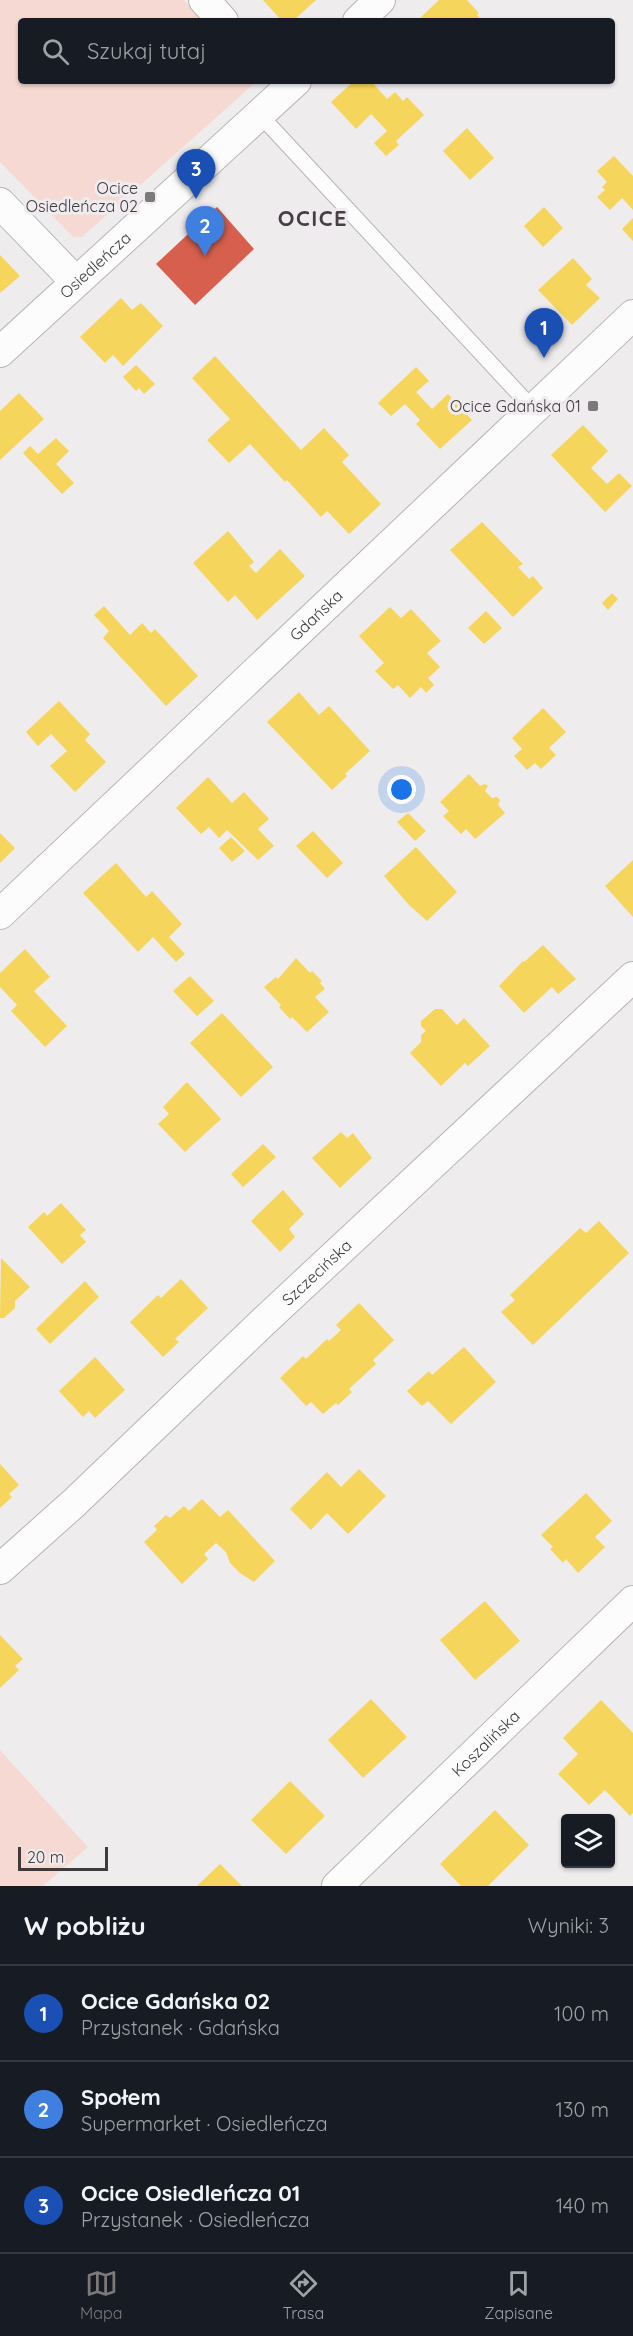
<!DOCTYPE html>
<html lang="pl">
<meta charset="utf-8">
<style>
:root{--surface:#171b24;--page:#20242c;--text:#f1f3f6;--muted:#9ea1a6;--line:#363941;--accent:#7c797b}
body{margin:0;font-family:Quicksand,sans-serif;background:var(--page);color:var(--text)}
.controls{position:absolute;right:18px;bottom:18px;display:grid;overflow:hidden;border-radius:6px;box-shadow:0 2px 4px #0004}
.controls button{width:54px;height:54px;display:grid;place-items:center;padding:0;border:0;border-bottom:2px solid var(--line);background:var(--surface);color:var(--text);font:30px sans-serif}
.scale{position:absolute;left:18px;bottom:15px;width:90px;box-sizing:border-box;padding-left:6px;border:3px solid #3e3b3d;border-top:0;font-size:16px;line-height:21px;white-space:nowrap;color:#3e3b3d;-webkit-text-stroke:4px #f0ebef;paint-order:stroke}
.you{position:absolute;left:402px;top:790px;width:21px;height:21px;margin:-15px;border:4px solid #fff;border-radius:50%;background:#1a73e8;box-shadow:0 0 0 9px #1a73e833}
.badge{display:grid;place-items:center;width:39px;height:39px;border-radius:50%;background:var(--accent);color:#fff;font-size:20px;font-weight:700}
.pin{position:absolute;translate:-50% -50px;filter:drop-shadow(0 2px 3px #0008)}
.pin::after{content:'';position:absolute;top:32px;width:21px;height:18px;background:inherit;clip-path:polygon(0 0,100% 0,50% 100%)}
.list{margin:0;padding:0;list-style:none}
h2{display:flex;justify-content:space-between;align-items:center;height:78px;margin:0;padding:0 24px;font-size:26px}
h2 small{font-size:20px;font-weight:400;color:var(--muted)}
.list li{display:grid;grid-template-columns:39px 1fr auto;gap:18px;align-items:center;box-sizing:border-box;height:96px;padding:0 24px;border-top:2px solid var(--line)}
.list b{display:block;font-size:22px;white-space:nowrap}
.list p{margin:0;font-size:20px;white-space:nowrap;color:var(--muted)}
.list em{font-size:20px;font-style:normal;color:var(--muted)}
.icon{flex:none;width:33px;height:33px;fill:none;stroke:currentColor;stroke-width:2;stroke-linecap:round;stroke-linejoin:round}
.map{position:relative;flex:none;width:633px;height:1886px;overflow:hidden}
.search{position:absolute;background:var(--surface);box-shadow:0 2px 4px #0004;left:18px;right:18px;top:18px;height:66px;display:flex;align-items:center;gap:15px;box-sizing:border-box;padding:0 21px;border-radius:6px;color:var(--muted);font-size:22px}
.sheet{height:366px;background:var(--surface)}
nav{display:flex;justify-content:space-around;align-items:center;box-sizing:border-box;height:84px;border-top:2px solid var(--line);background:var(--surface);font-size:16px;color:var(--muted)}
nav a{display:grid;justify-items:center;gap:3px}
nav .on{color:var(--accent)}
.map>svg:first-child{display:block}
.green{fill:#f7d9d3}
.homes{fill:#f6d55c}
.shops{fill:#d6604d}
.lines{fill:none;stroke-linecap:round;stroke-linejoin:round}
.lane-casing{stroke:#b6b4b5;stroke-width:17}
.street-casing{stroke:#b6b4b5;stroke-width:32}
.lane{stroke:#fdfcfc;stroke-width:15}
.street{stroke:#fdfcfc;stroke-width:30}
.poi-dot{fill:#7c797b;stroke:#f0ebef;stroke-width:2}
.labels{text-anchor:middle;stroke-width:6;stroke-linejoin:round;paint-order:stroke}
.poi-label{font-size:16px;fill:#3e3b3d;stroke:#f0ebef;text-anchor:end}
.street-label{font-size:16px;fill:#3e3b3d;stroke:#f0ebef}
.district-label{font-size:22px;font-weight:bold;letter-spacing:1.5px;fill:#444043;stroke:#f0ebef}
</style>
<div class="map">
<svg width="633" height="1886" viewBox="0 0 633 1886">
<rect width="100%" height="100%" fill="#efecee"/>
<path class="green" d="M0,0H184L204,21H21V81H257L82,237H73L0,162Z
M0,1750L88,1847L43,1886H0Z"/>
<path class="homes" d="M263,0H316L293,21H282Z
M439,0H467L479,13L477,15L482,21H425L421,17Z
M354,81H371L387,99L395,92L403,101L407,97L424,115L396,141L399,145L386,156L374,143L387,131L371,114L356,129L331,102Z
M467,128L494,158L470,180L443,151Z
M614,156L633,176V210L622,198L610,210L597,197L605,190L602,187L607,182L597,171Z
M544,207L563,228L543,247L524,226Z
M633,218V241L622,229Z
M0,255L20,276L0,293Z
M573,258L592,279L586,285L600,298L572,325L538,290Z
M121,298L132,310L141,303L163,326L123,366L113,355L105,363L80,337Z
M215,356L301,450L324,428L349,455L342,462L381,504L349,534L327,511L321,517L287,480L285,482L250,444L229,463L207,440L230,419L192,378Z
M136,365L155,384L144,394L139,388L136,391L123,377Z
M416,367L429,381L416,392L432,409L448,394L472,420L440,449L416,424L420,420L405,404L391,416L378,403Z
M19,393L44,419L0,460V411Z
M583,425L608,451L591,468L607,484L619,473L632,486L605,512L551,455Z
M56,438L69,451L56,464L74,483L62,494L23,453L30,446L38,454Z
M482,522L523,564L518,567L529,579L533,576L543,588L513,617L450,550Z
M228,531L254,562L249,566L256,573L280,549L305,576L257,620L235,595L228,602L193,563Z
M612,593L618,599L608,610L602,603Z
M104,606L130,635L142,623L151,633L155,629L198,676L166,706L103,638L109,631L94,615Z
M390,607L401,618L411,609L441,641L427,653L440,667L428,678L434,685L426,693L421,687L410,698L398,685L393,689L375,671L384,663L359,636Z
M486,611L502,628L484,644L468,628Z
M299,692L319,715L329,706L370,751L345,774L347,776L332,790L267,722Z
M59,701L90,734L85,740L106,762L75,792L50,766L67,751L51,734L38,746L26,732Z
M543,708L566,732L549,748L556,755L541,769L535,763L527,770L514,756L522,749L512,738Z
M469,774L480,786L485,784L488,786L485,791L492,798L497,797L500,800L498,805L505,813L475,839L466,829L461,834L443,816L449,811L440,802Z
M208,777L232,803L244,792L269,819L258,829L274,846L258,860L227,830L219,838L209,827L201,834L176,808Z
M408,813L426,831L415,841L397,822Z
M313,831L343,863L327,878L296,846Z
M0,833L15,848L0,863Z
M231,837L245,851L232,862L219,848Z
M416,847L457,892L427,921L409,905L384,876Z
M633,860V917L605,886Z
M116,863L146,897L152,891L182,924L169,937L185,954L176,962L153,937L138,952L83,893Z
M543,945L576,979L558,994L552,987L524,1013L499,986L523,961L524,962Z
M25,949L50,977L34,991L67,1026L45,1047L11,1011L17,1005L0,987V973Z
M296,958L310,973L312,971L322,981L320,983L325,989L315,997L329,1012L307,1032L292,1017L290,1019L279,1007L281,1005L264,987L276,977L278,979Z
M190,976L214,1001L197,1016L173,991Z
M435,1009H442L457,1025L464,1018L490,1046L468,1066L465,1063L441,1086L410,1053L421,1042V1035L426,1031L421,1026V1021Z
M222,1013L273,1067L241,1097L190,1043Z
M187,1082L221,1119L185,1152L158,1124L169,1114L163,1107Z
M341,1132L347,1138L353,1133L372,1158L340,1188L312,1158Z
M263,1144L276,1157L243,1187L231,1174Z
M283,1190L304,1214L289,1229L295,1237L280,1252L251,1221Z
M61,1203L86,1230L80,1235L86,1242L62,1264L28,1227L44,1212L47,1216Z
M599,1221L629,1253L533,1345L501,1312L515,1300L510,1295L580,1228L586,1233Z
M1,1258L30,1287L15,1301V1308L4,1318H0Z
M181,1279L208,1308L175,1339L179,1342L163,1357L130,1322L158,1295L161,1298Z
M85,1281L99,1297L50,1344L36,1329Z
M359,1303L394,1340L373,1360L376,1364L349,1389L352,1392L338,1405L336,1403L323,1414L311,1402L306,1406L280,1378L303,1356L306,1359L327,1339L329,1341L341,1330L336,1325Z
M464,1347L496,1382L451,1424L428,1401L422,1406L407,1391L429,1371L432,1375Z
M95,1357L125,1390L95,1418L89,1411L83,1417L59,1391Z
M0,1464L19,1485L9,1494L12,1497L0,1508Z
M359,1469L386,1496L348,1534L327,1513L311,1530L290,1509L327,1472L341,1487Z
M586,1493L612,1521L595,1537L605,1547L578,1573L566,1559L563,1563L550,1549L553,1547L541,1535Z
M202,1499L220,1517L228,1510L275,1561L254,1582L240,1573L230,1563L226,1552L216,1543L204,1554L208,1559L182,1584L144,1542L157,1530L154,1526L166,1515L170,1518L184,1506L189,1511Z
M485,1601L520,1641L475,1680L440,1640Z
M0,1635L23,1659L15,1666L19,1670L0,1688Z
M371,1699L407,1737L363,1778L328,1740Z
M601,1700L633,1733V1813L630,1816L605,1790L589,1805L558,1774L578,1754L563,1738Z
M290,1781L325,1816L286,1854L251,1820Z
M495,1810L529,1845L488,1886H461L440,1864Z
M220,1864L242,1886H197Z"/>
<path class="shops" d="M217,207L254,249L195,305L156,264Z"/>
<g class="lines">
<defs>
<path id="lane" d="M260,115L533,409"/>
<g id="street">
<path d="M204,0L223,21"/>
<path d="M358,21L380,0"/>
<path d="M0,203L76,282"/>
<path id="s1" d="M0,352L296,81"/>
<path id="s2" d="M0,914L633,315"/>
<path id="s3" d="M0,1569L74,1503L261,1324L633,977"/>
<path id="s4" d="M337,1886L633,1601"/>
</g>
</defs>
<use href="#lane" class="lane-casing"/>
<use href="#street" class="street-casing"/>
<use href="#lane" class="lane"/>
<use href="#street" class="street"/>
</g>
<g class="poi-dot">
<rect x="144" y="191" width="12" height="12" rx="3"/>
<rect x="587" y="400" width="12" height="12" rx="3"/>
</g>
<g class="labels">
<g class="poi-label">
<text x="138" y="194">Ocice<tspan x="138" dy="18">Osiedleńcza 02</tspan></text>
<text x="581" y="412">Ocice Gdańska 01</text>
</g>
<g class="street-label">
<text dy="6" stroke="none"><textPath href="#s1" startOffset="129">Osiedleńcza</textPath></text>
<text dy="6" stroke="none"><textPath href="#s2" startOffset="435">Gdańska</textPath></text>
<text dy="6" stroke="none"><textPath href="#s3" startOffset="434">Szczecińska</textPath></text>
<text dy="6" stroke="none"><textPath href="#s4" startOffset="206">Koszalińska</textPath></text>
</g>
<g class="district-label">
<text x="313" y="226">OCICE</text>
</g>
</g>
</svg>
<div class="controls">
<button><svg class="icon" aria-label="layers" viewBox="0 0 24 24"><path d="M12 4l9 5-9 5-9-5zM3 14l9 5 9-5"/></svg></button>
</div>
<div class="scale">20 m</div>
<div class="you"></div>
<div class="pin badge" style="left:544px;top:358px;background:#1a4fb4">1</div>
<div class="pin badge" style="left:205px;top:256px;background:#3f7fe0">2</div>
<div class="pin badge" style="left:196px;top:199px;background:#1a4fb4">3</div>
<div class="search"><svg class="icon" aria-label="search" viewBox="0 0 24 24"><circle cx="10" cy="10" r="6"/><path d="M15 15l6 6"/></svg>Szukaj tutaj</div>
</div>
<section class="sheet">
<h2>W pobliżu<small>Wyniki: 3</small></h2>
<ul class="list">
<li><span class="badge" style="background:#1a4fb4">1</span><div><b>Ocice Gdańska 02</b><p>Przystanek · Gdańska</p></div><em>100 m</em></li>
<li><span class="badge" style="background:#3f7fe0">2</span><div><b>Społem</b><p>Supermarket · Osiedleńcza</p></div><em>130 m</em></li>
<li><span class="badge" style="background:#1a4fb4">3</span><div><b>Ocice Osiedleńcza 01</b><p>Przystanek · Osiedleńcza</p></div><em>140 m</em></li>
</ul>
</section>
<nav>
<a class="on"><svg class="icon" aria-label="map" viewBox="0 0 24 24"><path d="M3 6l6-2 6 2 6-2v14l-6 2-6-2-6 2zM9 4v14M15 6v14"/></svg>Mapa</a>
<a><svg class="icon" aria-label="directions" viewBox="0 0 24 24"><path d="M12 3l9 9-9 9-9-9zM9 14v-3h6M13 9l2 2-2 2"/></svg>Trasa</a>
<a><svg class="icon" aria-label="saved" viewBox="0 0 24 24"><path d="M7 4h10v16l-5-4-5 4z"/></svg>Zapisane</a>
</nav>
